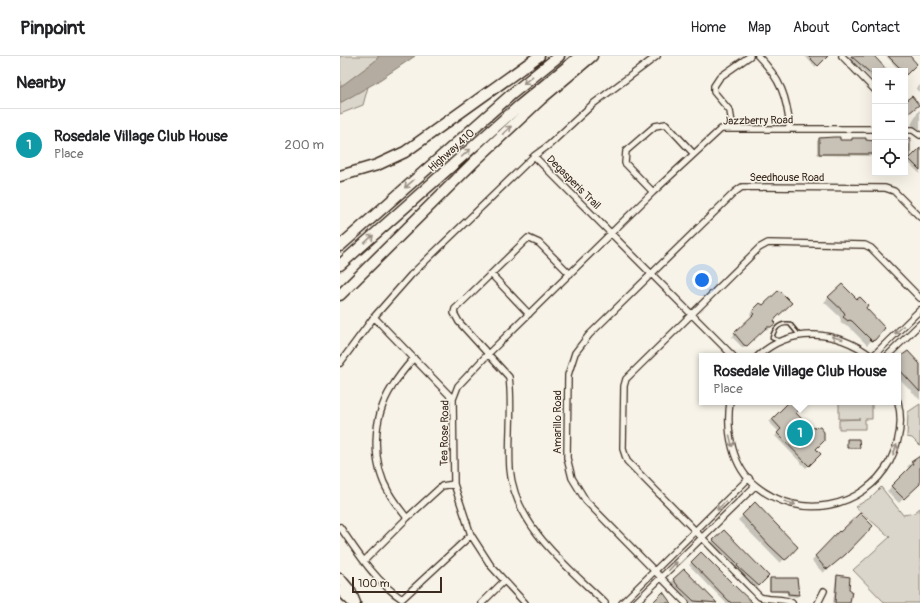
<!DOCTYPE html>
<meta charset="utf-8">
<style>
:root{--surface:#fff;--page:#f2f2f2;--text:#202124;--muted:#757577;--line:#e0e0e0;--accent:#d1495b}
body{margin:0;font-family:Pangolin,sans-serif;background:var(--page);color:var(--text)}
.controls{position:absolute;right:12px;top:12px;display:grid;overflow:hidden;border-radius:0px;box-shadow:0 4px 16px #0002}
.controls button{width:36px;height:36px;display:grid;place-items:center;padding:0;border:0;border-bottom:1px solid var(--line);background:var(--surface);color:var(--text);font:20px sans-serif}
.scale{position:absolute;left:12px;bottom:10px;width:90px;box-sizing:border-box;padding-left:4px;border:2px solid #3b2a1e;border-top:0;font-size:11px;line-height:14px;white-space:nowrap;color:#3b2a1e;-webkit-text-stroke:3px #f7f3e8;paint-order:stroke}
.you{position:absolute;left:362px;top:224px;width:14px;height:14px;margin:-10px;border:3px solid #fff;border-radius:50%;background:#1a73e8;box-shadow:0 0 0 6px #1a73e833}
.badge{display:grid;place-items:center;width:26px;height:26px;border-radius:50%;background:var(--accent);color:#fff;font-size:13px;font-weight:700}
.pin{position:absolute;translate:-50% -50%;border:2px solid #fff;box-shadow:0 1px 4px #0006}
.popup{position:absolute;left:359px;top:297px;width:202px;height:52px;box-sizing:border-box;display:grid;place-content:center;border-radius:0px;background:var(--surface);filter:drop-shadow(0 1px 3px #0005);font-size:13px;white-space:nowrap;color:var(--muted)}
.popup b{font-size:15px;color:var(--text)}
.popup::after{content:'';position:absolute;left:50%;top:100%;margin-left:-8px;border:8px solid transparent;border-top-color:var(--surface)}
.list{margin:0;padding:0;list-style:none}
h2{display:flex;justify-content:space-between;align-items:center;height:52px;margin:0;padding:0 16px;font-size:17px}
h2 small{font-size:13px;font-weight:400;color:var(--muted)}
.list li{display:grid;grid-template-columns:26px 1fr auto;gap:12px;align-items:center;box-sizing:border-box;height:72px;padding:0 16px;border-top:1px solid var(--line)}
.list b{display:block;font-size:15px;white-space:nowrap}
.list p{margin:0;font-size:13px;white-space:nowrap;color:var(--muted)}
.list em{font-size:13px;font-style:normal;color:var(--muted)}
.icon{flex:none;width:22px;height:22px;fill:none;stroke:currentColor;stroke-width:2;stroke-linecap:round;stroke-linejoin:round}
.map{position:relative;flex:none;width:580px;height:547px;overflow:hidden}
header{display:flex;align-items:center;gap:24px;box-sizing:border-box;height:56px;padding:0 20px;background:var(--surface);border-bottom:1px solid var(--line)}
header strong{font-size:19px}
nav{display:flex;gap:22px;margin-inline-start:auto;font-size:14px}
main{display:flex}
aside{flex:1;background:var(--surface)}
.map>svg:first-child{display:block}
.green{fill:#dbd6cb;stroke:#8b8074}
.water{fill:#b4aca0;stroke:#84786c}
.shadow{fill:#0003}
.building{fill:#c8c1b6;stroke:#3b2a1e}
.lines{fill:none;stroke-linecap:round;stroke-linejoin:round}
.service-casing{stroke:#3b2a1e;stroke-width:5.5}
.minor-casing{stroke:#3b2a1e;stroke-width:8}
.secondary-casing{stroke:#3b2a1e;stroke-width:11}
.motorway-casing{stroke:#3b2a1e;stroke-width:13}
.service{stroke:#f7f3e8;stroke-width:2.5}
.minor{stroke:#f7f3e8;stroke-width:5.5}
.secondary{stroke:#f7f3e8;stroke-width:8}
.motorway{stroke:#f7f3e8;stroke-width:10}
.oneway{stroke:#998e83}
.labels{text-anchor:middle;stroke-width:3;stroke-linejoin:round;paint-order:stroke}
.street-label{font-size:11px;fill:#3b2a1e;stroke:#f7f3e8}
</style>
<header>
<strong>Pinpoint</strong>
<nav><a>Home</a><a>Map</a><a>About</a><a>Contact</a></nav>
</header>
<main>
<aside>
<h2>Nearby<small></small></h2>
<ul class="list">
<li><span class="badge" style="background:#0f9aa8">1</span><div><b>Rosedale Village Club House</b><p>Place</p></div><em>200 m</em></li>
</ul>
</aside>
<div class="map">
<svg width="580" height="547" viewBox="0 0 580 547">
<rect width="100%" height="100%" fill="#f7f3e8"/>
<filter id="ink" filterUnits="userSpaceOnUse"><feTurbulence type="fractalNoise" baseFrequency=".025" numOctaves="2"/><feDisplacementMap in="SourceGraphic" scale="8" xChannelSelector="R" yChannelSelector="G"/><feConvolveMatrix kernelMatrix="1 2 1 2 8 2 1 2 1" color-interpolation-filters="sRGB"/></filter>
<g filter="url(#ink)">
<path class="green" d="M0,0H39L35,5L23,49L0,58Z
M499,346L532,347V363H525V373H499V364L520,363H499Z
M580,348V390L572,382L567,381L568,356Z
M541,431L563,459L574,457L580,452V547H545L513,514L550,481L515,451L530,442Z"/>
<path class="water" d="M39,0H75L35,27L0,47V31L35,5Z"/>
<path class="shadow" d="M465,0H486L475,11Z
M506,0H532L547,15H535V27L522,13L521,14Z
M546,0H569L576,8L565,18V15H560Z
M580,29V37L576,33Z
M565,47L576,51L566,58Z
M579,54L580,55V73L571,69Z
M479,83L510,85L512,83L535,86V100L477,99V85Z
M565,84H569V104L579,95L580,96V118L565,103Z
M502,229L544,272L527,289L508,270L504,268L503,269L500,266L501,265L500,261L484,246Z
M420,248L435,262L428,274L423,273L403,292L392,281L412,261L410,258Z
M567,296L580,309V344L558,321V304Z
M450,346H453L454,357L472,373L475,393L480,398L466,412L435,380L439,376L429,366Z
M575,403H580V426L559,447L547,435L567,416L569,412L567,411Z
M415,448L457,491L440,507L398,464Z
M531,470L483,517L472,505L499,477Z
M384,475L428,520L416,532L395,513L397,512L371,487Z
M361,497L412,547H386L349,509Z
M344,515L376,547H351L331,526Z
M497,520L504,547H493L496,521Z
M431,523H456L458,539L457,541L447,540V537L429,535V524Z"/>
<path class="building" d="M468,0H488L478,10Z
M511,0H534L548,15H535V21Z
M548,0H570L577,8L566,19L565,15H563Z
M572,40L579,49L569,57L565,53V45Z
M494,81H500V84H512V82H526V84L535,85V98H479V82Z
M565,82H570V102L580,92V114L565,99Z
M502,228L517,243L520,241L528,249L526,252L545,272L535,284L532,285L512,265L509,264L508,265L503,261L505,259L504,256L488,241Z
M439,234L452,247L436,262L434,265L436,267L431,271H427L407,290L404,289L394,277L414,258L412,255L420,247L423,249Z
M568,295L580,308V336L558,312V302Z
M449,346H454L460,352L456,357L467,368L472,372L480,371L484,376V385L476,393L481,398L469,410L437,377L441,373L432,363Z
M507,383H519L520,392H507Z
M580,400V428L564,443L551,430L571,410L573,407L571,406Z
M415,446L458,491L448,502L445,504L429,489L402,459Z
M520,457L533,470L505,499L488,513L485,512L475,500L499,475L500,476Z
M384,474L429,520L419,530L397,510L398,508L373,484Z
M361,496L398,533L413,547H391L351,506Z
M344,513L377,547L354,545L338,530L333,523Z
M497,519L510,521L509,533L512,535L510,547H495Z
M430,522H457L459,539L448,538V535H430Z
M323,536L331,547H312Z"/>
<g class="lines">
<defs>
<path id="service" d="M440,285L432,282C434,273 440,266 450,268L459,279"/>
<path id="minor" d="M418,0C441,23 447,41 450,73
M502,0L535,34
M393,73L390,55L374,36V30L380,21L410,0
M565,74H573L580,79
M194,100L393,300
M313,136L285,107L286,95L315,70L326,68L353,97
M151,218L189,258
M230,218L199,187L188,182L115,253L114,257L119,266L169,321C173,349 168,384 170,413C175,470 227,510 265,547
M34,261L113,343
M418,300C451,270 497,274 531,300
M533,300L580,254
M547,300L580,268
M0,307L34,261L71,219L194,100L209,89L253,48L317,0
M390,346C386,375 392,411 416,430C459,465 523,454 550,405C559,387 563,366 558,346
M67,462C61,454 54,446 49,437C31,406 32,362 52,331C58,321 66,311 74,302
M0,471C18,497 35,525 62,543L131,479
M24,505L67,462L102,430L114,428
M142,547L164,525
M185,547L151,510L131,479L114,428L113,343L118,330L149,297L313,136L381,73H535
M282,547L409,422
M295,547L415,430
M346,547L246,445L232,422L227,402L228,319L235,297L249,279L395,136L402,131L545,132L554,135L580,161
M452,547C444,541 430,545 420,541L287,405L283,393L284,330L286,323L419,192L428,187L525,189L531,192L580,242
M478,547L484,535"/>
<path id="secondary" d="M0,535L12,547"/>
<path id="motorway" d="M0,120L37,109L65,96L199,0
M0,190L173,37L219,0
M0,209L179,50L240,0
M0,239L138,102L201,43L252,0
M0,523L10,535L15,547"/>
</defs>
<use href="#service" class="service-casing"/>
<use href="#minor" class="minor-casing"/>
<use href="#secondary" class="secondary-casing"/>
<use href="#motorway" class="motorway-casing"/>
<use href="#service" class="service"/>
<use href="#minor" class="minor"/>
<use href="#secondary" class="secondary"/>
<use href="#motorway" class="motorway"/>
</g>
<defs><path id="oneway-shaft" d="M-6 0H5M1.5-3L5.5 0L1.5 3" fill="none" stroke-width="1.6" stroke-linecap="round" stroke-linejoin="round"/></defs>
<g class="oneway">
<use href="#oneway-shaft" transform="translate(188 24) rotate(141)"/>
<use href="#oneway-shaft" transform="translate(167 74) rotate(-43)"/>
<use href="#oneway-shaft" transform="translate(126 97) rotate(-42)"/>
<use href="#oneway-shaft" transform="translate(69 128) rotate(139)"/>
<use href="#oneway-shaft" transform="translate(29 183) rotate(-42)"/>
<use href="#oneway-shaft" transform="translate(559 274) rotate(136)"/>
<use href="#oneway-shaft" transform="translate(497 282) rotate(-165)"/>
<use href="#oneway-shaft" transform="translate(391 385) rotate(76)"/>
<use href="#oneway-shaft" transform="translate(555 394) rotate(-70)"/>
<use href="#oneway-shaft" transform="translate(450 447) rotate(17)"/>
<use href="#oneway-shaft" transform="translate(381 450) rotate(135)"/>
<use href="#oneway-shaft" transform="translate(333 510) rotate(-46)"/>
</g>
</g>
<g class="labels">
<g class="street-label">
<text transform="translate(418 64) rotate(-1)" y="4">Jazzberry Road</text>
<text transform="translate(111 94) rotate(-42)" y="4">Highway 410</text>
<text x="447" y="125">Seedhouse Road</text>
<text transform="translate(234 126) rotate(45)" y="4">Degasperis Trail</text>
<text transform="translate(217 366) rotate(-90)" y="4">Amarillo Road</text>
<text transform="translate(104 377) rotate(-89)" y="4">Tea Rose Road</text>
</g>
</g>
</svg>
<div class="controls">
<button>+</button>
<button>−</button>
<button><svg class="icon" aria-label="locate" viewBox="0 0 24 24"><circle cx="12" cy="12" r="6"/><path d="M12 2v4M12 18v4M2 12h4M18 12h4"/></svg></button>
</div>
<div class="scale">100 m</div>
<div class="you"></div>
<div class="pin badge" style="left:460px;top:377px;background:#0f9aa8">1</div>
<div class="popup"><b>Rosedale Village Club House</b>Place</div>
</div>
</main>
